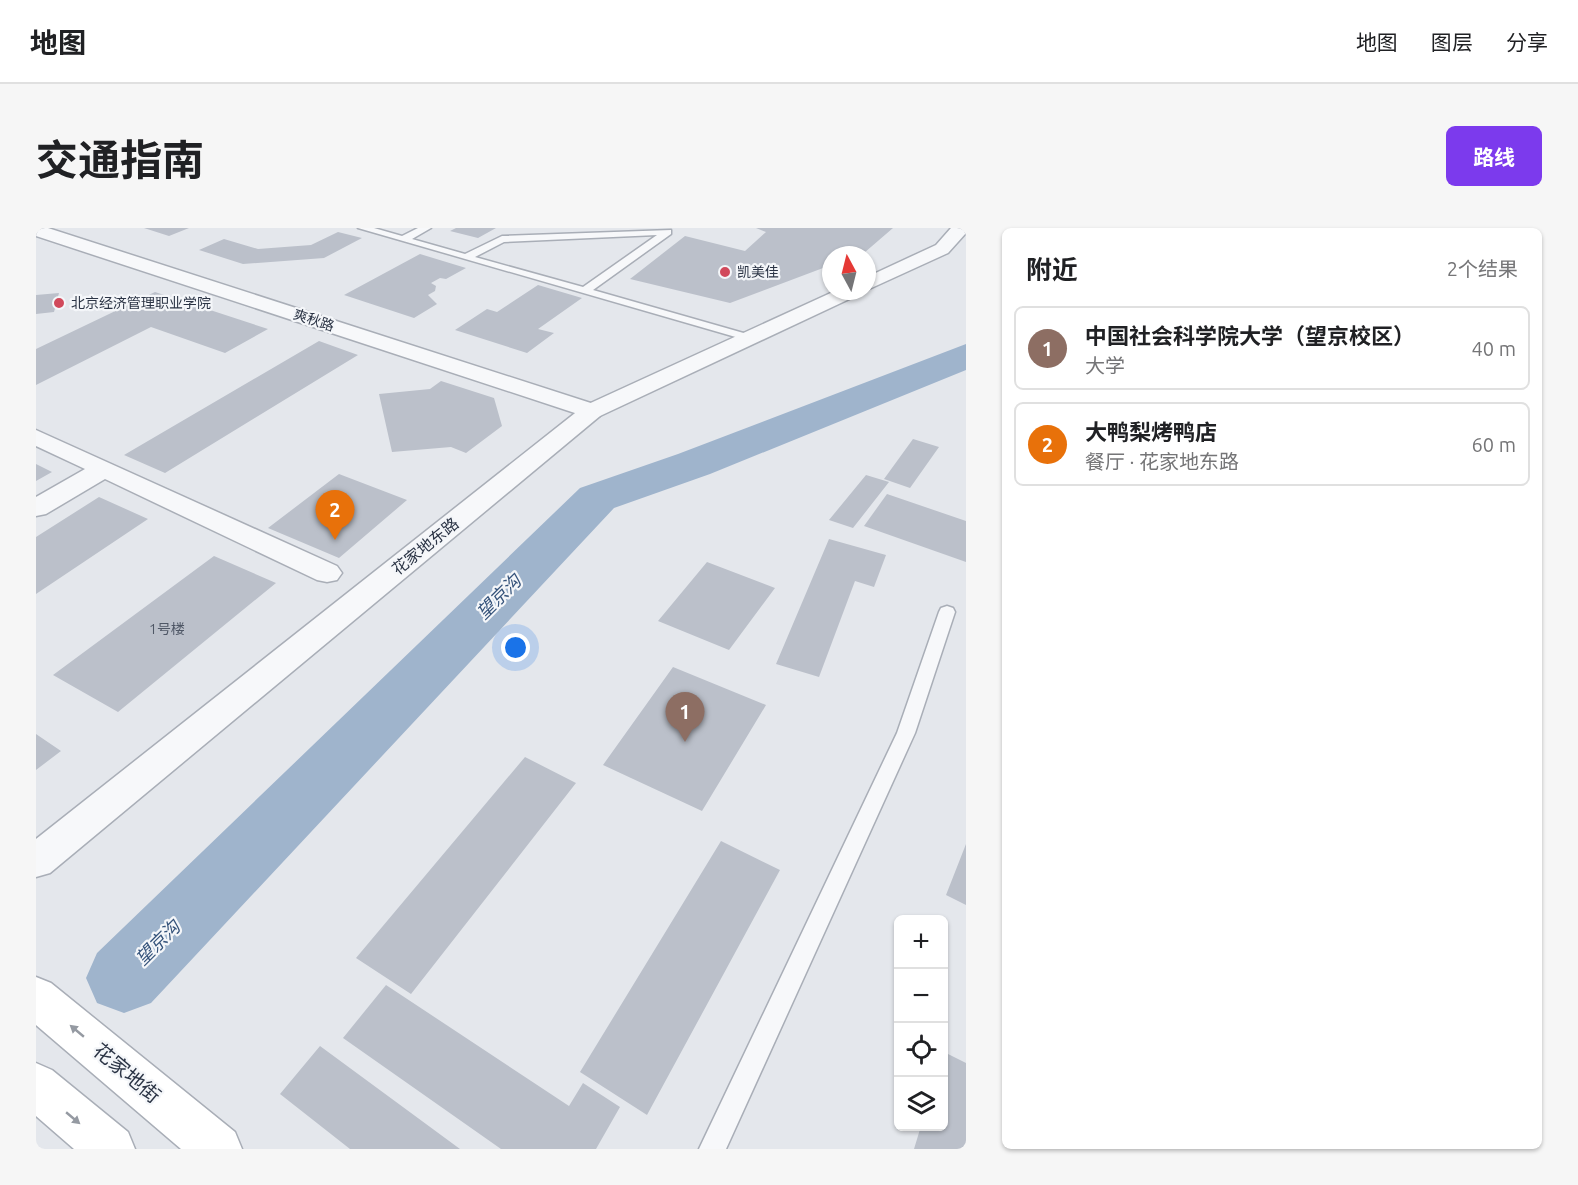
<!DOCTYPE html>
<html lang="zh">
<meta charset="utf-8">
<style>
:root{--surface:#fff;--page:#f6f6f6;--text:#202124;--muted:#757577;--line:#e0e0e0;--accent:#7c3aed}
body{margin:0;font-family:Ubuntu,"Noto Sans SC",sans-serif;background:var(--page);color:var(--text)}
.controls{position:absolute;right:18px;bottom:18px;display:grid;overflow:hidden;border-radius:9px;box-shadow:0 2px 4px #0004}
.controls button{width:54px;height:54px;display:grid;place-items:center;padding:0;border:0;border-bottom:2px solid var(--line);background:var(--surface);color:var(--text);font:30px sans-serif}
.compass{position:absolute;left:786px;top:18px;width:54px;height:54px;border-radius:50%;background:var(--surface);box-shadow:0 2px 4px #0004;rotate:353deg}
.you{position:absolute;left:480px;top:420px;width:21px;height:21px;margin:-15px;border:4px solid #fff;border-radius:50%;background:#1a73e8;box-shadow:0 0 0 9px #1a73e833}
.badge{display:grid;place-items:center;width:39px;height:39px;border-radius:50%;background:var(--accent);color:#fff;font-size:20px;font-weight:700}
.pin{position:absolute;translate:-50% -50px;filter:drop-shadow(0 2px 3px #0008)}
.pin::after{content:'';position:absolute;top:32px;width:21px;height:18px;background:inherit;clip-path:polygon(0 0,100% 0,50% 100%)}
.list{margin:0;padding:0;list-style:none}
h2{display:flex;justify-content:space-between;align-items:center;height:78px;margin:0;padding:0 24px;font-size:26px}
h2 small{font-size:20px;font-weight:400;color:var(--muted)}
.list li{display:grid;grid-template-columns:39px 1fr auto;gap:18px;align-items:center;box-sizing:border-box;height:84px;margin:0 12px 12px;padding:0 12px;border:2px solid var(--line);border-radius:9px}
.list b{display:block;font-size:22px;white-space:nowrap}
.list p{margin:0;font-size:20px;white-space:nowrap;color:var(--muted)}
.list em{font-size:20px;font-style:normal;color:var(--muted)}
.icon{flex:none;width:33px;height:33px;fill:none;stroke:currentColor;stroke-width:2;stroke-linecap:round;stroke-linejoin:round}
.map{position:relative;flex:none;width:930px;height:921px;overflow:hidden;border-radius:9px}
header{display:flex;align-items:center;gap:36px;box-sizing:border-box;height:84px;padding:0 30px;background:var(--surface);border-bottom:2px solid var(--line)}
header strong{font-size:28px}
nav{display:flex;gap:33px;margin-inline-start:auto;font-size:21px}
.intro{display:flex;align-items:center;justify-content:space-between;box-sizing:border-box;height:144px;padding:0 36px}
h1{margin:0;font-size:42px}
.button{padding:15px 27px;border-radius:9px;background:var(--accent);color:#fff;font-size:21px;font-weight:700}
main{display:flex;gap:36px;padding:0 36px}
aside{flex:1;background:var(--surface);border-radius:9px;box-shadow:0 2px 4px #0004}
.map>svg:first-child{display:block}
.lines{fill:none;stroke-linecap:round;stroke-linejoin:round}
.river{fill:#9fb4cc;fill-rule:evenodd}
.building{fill:#bbc0ca}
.service-casing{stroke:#a9aeb7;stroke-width:3}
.minor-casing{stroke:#a9aeb7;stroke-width:3}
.tertiary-casing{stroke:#a9aeb7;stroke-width:3}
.secondary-casing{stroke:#a9aeb7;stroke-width:3}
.service{fill:#f7f8fa;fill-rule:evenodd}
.minor{fill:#f7f8fa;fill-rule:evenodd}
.tertiary{fill:#f7f8fa;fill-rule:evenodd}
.secondary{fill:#fff;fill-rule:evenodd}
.oneway{fill:#959aa2}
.poi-dot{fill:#d1495b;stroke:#f4f6f9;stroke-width:2}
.labels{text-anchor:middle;stroke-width:4.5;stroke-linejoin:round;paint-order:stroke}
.far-poi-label{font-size:14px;fill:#2b3445;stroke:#f4f6f9;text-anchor:start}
.far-street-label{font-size:14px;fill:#2b3445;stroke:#f4f6f9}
.number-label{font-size:14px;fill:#4f5766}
.street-label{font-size:16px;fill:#2b3445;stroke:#f4f6f9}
.water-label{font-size:18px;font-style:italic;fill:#34527a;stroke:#f4f6f9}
.near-street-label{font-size:20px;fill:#2b3445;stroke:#f4f6f9}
</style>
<header>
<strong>地图</strong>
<nav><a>地图</a><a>图层</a><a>分享</a></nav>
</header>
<div class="intro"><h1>交通指南</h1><a class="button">路线</a></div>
<main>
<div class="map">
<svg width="930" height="921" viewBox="0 0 930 921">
<rect width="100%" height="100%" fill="#e4e7ec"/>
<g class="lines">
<path class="river" d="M930,116V142L674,246L578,280L115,775L88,785L61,775L50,750L61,725L544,260L642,226Z"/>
</g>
<path class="building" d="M108,0H153L133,8Z
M420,0H460L442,10L414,3Z
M720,0H857L828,25L795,27V37L694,75L594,51L649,8L709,23L730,4Z
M302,4L326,10L288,30L207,36L163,22L188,11L222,21L275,17Z
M384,26L430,40L410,51L404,50L395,55L400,58L399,63L392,67L401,76L378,90L308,67Z
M502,57L546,70L502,101L518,105L491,125L419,102L451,81L461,84Z
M119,64L232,101L189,125L115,99L0,157V121Z
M23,65L18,84L0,86V67Z
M283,113L322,127L129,245L88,227Z
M405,153L458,170L466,198L430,225L415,219L356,224L343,166L394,161Z
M877,211L903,219L874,260L848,251Z
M0,236L16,244L0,253Z
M303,246L371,272L303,330L232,300Z
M830,247L853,254L817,300L793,292Z
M851,266L930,293V334L828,298Z
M63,269L112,291L0,366V309Z
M793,311L850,327L838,359L819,353L783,449L740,436Z
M178,328L240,355L82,484L17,447Z
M671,334L739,360L693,422L622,393Z
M637,439L730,477L666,583L567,537Z
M0,506L25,523L0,542Z
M489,529L540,555L375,766L320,730Z
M685,613L744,642L611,887L544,844Z
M930,616V677L910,667Z
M350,757L533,878L547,855L584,879L560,921H465L307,810Z
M284,818L424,921H314L244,866Z
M910,825L930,835V921H878L885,898H908V833Z"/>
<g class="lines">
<defs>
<path id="service" d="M322,0H338L366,8L382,0H395L376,11L429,26L466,8L635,2V6L557,62L718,108L720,110L714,113L710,112ZM621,7L547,59L439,29L468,14Z
M911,378L917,380L919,384L879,505L690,921H663L861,505L903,384L905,380Z"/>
<path id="minor" d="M0,0H12L564,178L568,183L564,188L556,190L548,188L0,8Z
M0,202L301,338L306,345L301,352L291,354L281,352L69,251L10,286L0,288V269L49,241L0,218Z"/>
<path id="tertiary" d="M915,0H930V5L912,25L831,62V49L900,17Z
M799,63H825L822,67L564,188L14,645L0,649V611L548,178Z"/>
<path id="secondary" d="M0,749L15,755L199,904L206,921H145L0,797Z
M0,835L16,842L92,904L99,921H38L0,888Z"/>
</defs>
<use href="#service" class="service-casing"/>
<use href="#minor" class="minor-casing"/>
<use href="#tertiary" class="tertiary-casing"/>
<use href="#secondary" class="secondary-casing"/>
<use href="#service" class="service"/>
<use href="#minor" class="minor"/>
<use href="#tertiary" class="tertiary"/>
<use href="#secondary" class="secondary"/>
</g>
<defs><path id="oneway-solid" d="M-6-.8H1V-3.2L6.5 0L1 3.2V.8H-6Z" transform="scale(1.5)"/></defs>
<g class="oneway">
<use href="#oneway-solid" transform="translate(41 803) rotate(-140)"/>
<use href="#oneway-solid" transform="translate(37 890) rotate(40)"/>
</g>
<g class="poi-dot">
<circle cx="689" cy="44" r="6"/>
<circle cx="23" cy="75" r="6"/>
</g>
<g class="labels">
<g class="far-poi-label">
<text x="701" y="49">凯美佳</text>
<text x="35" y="80">北京经济管理职业学院</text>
</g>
<g class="far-street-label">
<text transform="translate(278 92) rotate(18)" y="5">爽秋路</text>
</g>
<g class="number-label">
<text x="131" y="406">1号楼</text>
</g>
<g class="street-label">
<text transform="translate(389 318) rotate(-39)" y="6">花家地东路</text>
</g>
<g class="water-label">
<text transform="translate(463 369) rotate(-45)" y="6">望京沟</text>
<text transform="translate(122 715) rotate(-45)" y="6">望京沟</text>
</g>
<g class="near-street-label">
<text transform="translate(91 845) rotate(40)" y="7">花家地街</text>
</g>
</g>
</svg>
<div class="controls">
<button>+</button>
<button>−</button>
<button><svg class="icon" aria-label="locate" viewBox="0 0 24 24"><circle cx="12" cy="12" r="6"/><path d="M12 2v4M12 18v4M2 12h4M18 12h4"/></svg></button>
<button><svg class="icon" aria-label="layers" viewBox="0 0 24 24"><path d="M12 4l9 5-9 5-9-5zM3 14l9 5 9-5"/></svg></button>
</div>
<svg class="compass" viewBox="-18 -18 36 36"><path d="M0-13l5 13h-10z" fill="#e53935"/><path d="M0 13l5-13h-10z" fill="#757577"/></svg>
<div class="you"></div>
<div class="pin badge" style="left:649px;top:514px;background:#8d6e63">1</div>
<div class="pin badge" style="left:299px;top:312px;background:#e8710a">2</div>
</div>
<aside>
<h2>附近<small>2个结果</small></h2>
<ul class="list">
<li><span class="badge" style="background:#8d6e63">1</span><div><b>中国社会科学院大学（望京校区）</b><p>大学</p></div><em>40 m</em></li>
<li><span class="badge" style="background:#e8710a">2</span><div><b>大鸭梨烤鸭店</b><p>餐厅 · 花家地东路</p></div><em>60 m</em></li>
</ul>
</aside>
</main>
